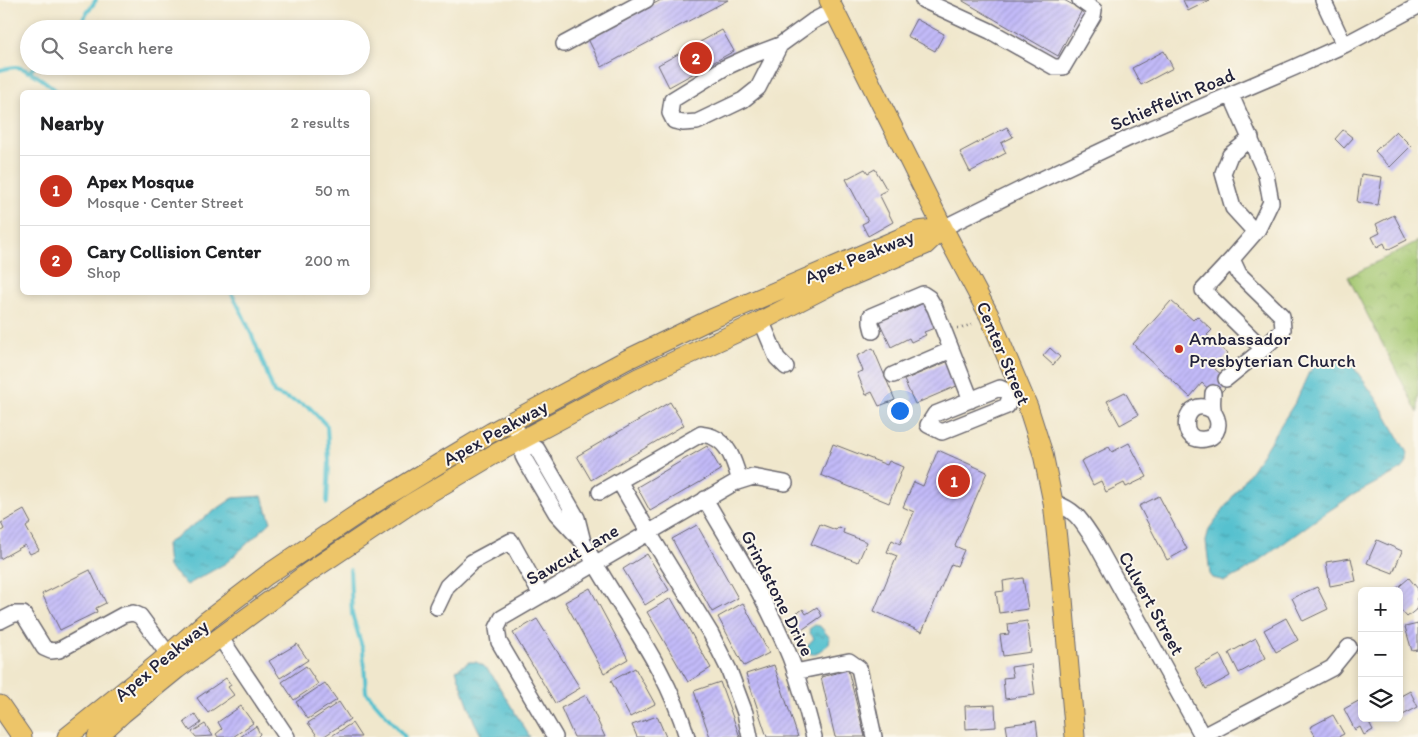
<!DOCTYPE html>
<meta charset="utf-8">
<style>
:root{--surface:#fff;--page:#f2f2f2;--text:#202124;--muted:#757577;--line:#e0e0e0;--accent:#c8321e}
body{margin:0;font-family:Itim,sans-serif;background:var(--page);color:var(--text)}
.controls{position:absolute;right:15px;bottom:15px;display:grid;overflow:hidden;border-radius:8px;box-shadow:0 2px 8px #0003}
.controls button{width:45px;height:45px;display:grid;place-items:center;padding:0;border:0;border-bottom:1px solid var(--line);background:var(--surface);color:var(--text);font:25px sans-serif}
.you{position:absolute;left:899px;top:410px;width:18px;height:18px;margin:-12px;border:4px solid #fff;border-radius:50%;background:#1a73e8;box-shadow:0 0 0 8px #1a73e833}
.badge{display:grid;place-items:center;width:32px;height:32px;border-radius:50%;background:var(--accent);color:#fff;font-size:16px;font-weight:700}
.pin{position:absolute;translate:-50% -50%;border:2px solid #fff;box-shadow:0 1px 5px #0006}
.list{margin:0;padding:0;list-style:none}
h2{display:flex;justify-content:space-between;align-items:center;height:65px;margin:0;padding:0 20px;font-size:21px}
h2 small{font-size:16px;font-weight:400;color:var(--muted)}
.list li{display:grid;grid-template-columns:32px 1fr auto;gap:15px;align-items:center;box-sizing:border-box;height:70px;padding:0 20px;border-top:1px solid var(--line)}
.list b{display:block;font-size:19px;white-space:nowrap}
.list p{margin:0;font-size:16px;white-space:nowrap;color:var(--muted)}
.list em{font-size:16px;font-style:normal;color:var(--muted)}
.icon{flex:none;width:28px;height:28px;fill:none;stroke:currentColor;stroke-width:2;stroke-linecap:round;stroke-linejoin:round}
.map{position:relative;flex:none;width:1418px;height:737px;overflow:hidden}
.search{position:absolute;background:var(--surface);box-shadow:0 2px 8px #0003;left:20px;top:20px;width:350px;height:55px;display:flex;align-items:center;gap:12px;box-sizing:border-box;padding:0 18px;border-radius:28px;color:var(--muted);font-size:19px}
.panel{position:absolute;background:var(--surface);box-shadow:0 2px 8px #0003;left:20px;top:90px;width:350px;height:205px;border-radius:8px}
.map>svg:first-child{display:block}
.park{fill:url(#park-crowns);stroke:#637456}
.water{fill:url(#water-ripples);stroke:#3c7285}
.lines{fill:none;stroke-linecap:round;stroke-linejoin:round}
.stream{stroke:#56c1cf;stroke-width:4}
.building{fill:url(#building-hatch)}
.minor-casing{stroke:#6a676e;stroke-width:18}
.major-casing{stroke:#6a676e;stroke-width:21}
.path{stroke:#6a676e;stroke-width:2.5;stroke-dasharray:1 4;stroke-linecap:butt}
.minor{stroke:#fff;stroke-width:15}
.major{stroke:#edc569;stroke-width:19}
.poi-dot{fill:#c8321e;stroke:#fbf7ec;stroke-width:2}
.labels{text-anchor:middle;stroke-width:4;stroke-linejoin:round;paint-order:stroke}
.street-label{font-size:19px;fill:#22223b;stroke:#fbf7ec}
.poi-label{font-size:19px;fill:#22223b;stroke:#fbf7ec;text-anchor:start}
</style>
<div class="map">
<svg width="1418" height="737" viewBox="0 0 1418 737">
<defs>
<pattern id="park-crowns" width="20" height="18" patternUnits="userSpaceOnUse" patternTransform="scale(1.25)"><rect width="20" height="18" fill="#a4c771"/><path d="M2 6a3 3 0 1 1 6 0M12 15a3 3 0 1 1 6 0" fill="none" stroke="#8dab63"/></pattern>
<pattern id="water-ripples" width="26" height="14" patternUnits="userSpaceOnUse" patternTransform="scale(1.25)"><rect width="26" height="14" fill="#56c1cf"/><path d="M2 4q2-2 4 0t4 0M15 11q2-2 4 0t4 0" fill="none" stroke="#479ca9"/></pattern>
<pattern id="building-hatch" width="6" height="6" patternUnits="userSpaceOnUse" patternTransform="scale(1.25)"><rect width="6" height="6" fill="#c2baf8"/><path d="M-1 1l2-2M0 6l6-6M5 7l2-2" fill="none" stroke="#a6a0d6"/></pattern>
</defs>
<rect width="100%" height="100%" fill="#fbf7ec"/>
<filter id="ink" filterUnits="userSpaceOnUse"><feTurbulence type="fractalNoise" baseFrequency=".02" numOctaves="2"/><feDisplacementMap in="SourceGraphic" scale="10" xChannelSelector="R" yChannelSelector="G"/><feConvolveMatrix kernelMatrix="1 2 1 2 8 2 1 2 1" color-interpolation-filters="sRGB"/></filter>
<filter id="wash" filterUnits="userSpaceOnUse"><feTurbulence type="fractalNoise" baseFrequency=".0096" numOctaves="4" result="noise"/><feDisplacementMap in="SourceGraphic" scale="20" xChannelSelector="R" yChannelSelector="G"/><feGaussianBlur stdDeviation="1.12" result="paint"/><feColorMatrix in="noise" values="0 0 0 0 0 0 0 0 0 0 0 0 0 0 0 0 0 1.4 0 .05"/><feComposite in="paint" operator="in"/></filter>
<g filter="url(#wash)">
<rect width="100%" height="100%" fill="#f0e7cc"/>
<path class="park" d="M1418,241V413L1348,277Z"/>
<path class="water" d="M1325,361L1346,362L1352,365L1376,398L1406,451C1408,459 1408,463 1402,469L1353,495L1321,516L1244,572L1225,581L1213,578L1210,574L1206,541L1209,529L1254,467L1296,401L1309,372L1317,364Z
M262,496L271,522L226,563L187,585L168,567L166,544L233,498Z
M815,625L820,626L830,638L829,644L816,654H811L807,649L808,645L814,638L810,633L809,629Z
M469,662H476L484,666L492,675L530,737H482L474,721L456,670Z"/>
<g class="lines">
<path class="stream" d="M76,29L96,0
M0,70C5,69 11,67 16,67C31,69 47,83 58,92
M28,72L36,66
M231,292C249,325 262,358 274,393L309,407L327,426L329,462L327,503
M350,570L352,614L363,650L366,692L405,737"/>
</g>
<g id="blocks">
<path class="building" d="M661,0H728L602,67L588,39Z
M963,0H1064L1082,10L1058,56L963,1Z
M1183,0H1210L1188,11Z
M916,19L944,34L935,51L907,36Z
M722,30L734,51L669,87L658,65Z
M1164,51L1173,68L1141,85L1132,68Z
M1007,127L1013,137L1001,143L1006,153L970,172L960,152Z
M1343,130L1353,138L1344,148L1335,139Z
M1396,131L1411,146L1390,167L1375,151Z
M865,169L868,173L875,169L887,190L879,194L893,222L868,236L862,224L868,221L846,179Z
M1361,174L1382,177L1378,205L1357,202Z
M1394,215L1407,240L1387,250L1384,243L1377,247L1372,237L1380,233L1376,224Z
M1171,301L1193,320L1197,316L1212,330L1207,335L1228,354L1215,369L1230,382L1217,397L1202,383L1190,397L1133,344Z
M926,302L937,327L924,332L926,335L911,342L909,338L891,347L877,317L898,308L900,314Z
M873,348L895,400L879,406L872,392L866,395L857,373L863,371L857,356Z
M1050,348L1060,357L1053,365L1043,356Z
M949,361L959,385L915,404L904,380Z
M1125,392L1138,415L1120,425L1107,401Z
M670,402L684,425L591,480L577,456Z
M1129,443L1147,477L1126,487L1124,483L1106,492L1101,481L1093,485L1081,461L1109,447L1112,452Z
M833,444L887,465L889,461L903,467L889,503L821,475Z
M707,446L721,470L650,511L637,487Z
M938,450L987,472L955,546L964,550L957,566L951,564L922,632L874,611L897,556L887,552L892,540L900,544L914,512L903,507L914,482L923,486Z
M1159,496L1187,549L1167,560L1139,506Z
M24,510L31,523L26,527L39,550L30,554L25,545L0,559V532L4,529L1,523Z
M820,524L836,530L838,527L844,529L843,533L867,542L858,562L811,544Z
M697,525L738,598L712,612L672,539Z
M1377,540L1402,551L1393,573L1367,563Z
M647,554L669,590L645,605L623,569Z
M1351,558L1356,581L1330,586L1326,562Z
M90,570L106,603L96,608L97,612L60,630L42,594Z
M1023,578L1028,609L999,613L996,592L1004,591L1003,581Z
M1409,578L1418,589V598L1416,599L1418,601V608L1407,617L1399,608V591H1394Z
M1317,587L1328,609L1303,621L1292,598Z
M590,588L628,659L604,673L565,602Z
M671,598L711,668L688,682L647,612Z
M743,603L769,653L744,666L718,617Z
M817,607L822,616L796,634L791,626L800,620L796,614L803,609L806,614Z
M1286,618L1298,640L1276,652L1264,630Z
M537,619L580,688L555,703L513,633Z
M1027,621L1031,652L1003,656L1000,635L1009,634L1008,624Z
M1418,624V650L1412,651L1405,627Z
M1256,638L1266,658L1239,673L1229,653Z
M297,644L308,660L280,678L269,661Z
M1220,655L1230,676L1206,689L1195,668Z
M1031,664L1035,695L1005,699L1003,678L1013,677L1011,667Z
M774,665L798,737H767L746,674Z
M306,666L318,684L294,700L282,682Z
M635,668L655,704L630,717L611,681Z
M848,670L865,737H835L821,677Z
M226,678L231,685L228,687L234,695L208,713L197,698Z
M720,682L740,737H710L694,691Z
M325,683L337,700L308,719L296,702Z
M1410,691L1418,707L1399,717V697Z
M586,695L605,737H574L561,708Z
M1362,699V718H1376L1369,722L1373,730L1364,735L1360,727L1355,730L1344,709Z
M339,702L350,719L323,737H318L308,723Z
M995,705L996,727L966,729L965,706Z
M241,706L253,723L233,737H218L216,734L222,729L218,722Z
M195,714L201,723L190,731L184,722Z
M1333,715L1344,734L1338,737H1316L1310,727Z
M657,716L666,737H637L632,725Z
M1036,721L1038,737H1008L1006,725Z
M352,723L361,737H330Z
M205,724L213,736L196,737L192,732Z
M256,726L260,734L258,736V737H240Z"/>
</g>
</g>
<g filter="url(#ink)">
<use href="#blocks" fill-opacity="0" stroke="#6a676e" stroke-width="1"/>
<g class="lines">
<defs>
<path id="minor" d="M923,0L990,31L1054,67H1063L1093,16L1094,10L1080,0
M1323,0L1344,45
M564,44L646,0
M780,45L758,88L743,100L697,122L683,123L674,121L670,113L672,100L724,68L748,57L780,45L813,21L834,10
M1251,138L1230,155L1223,173L1233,208L1255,232
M943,228L1036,182L1129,138L1293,68L1344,45L1418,6
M1232,259L1203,290L1263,349
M761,320L777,358L786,367
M873,331L871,323V316L923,294L929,298L935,308L971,400
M893,375L951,350
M1226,379L1263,349L1283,330L1282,316L1239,274L1232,259L1258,229L1271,202L1266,175L1231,95
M1011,393L1007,406L942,432L928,425L935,414L1000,388L1011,393L1021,389
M1213,411C1184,392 1175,444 1205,439C1215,438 1220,428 1217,419C1216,415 1213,413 1213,408C1212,403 1213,398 1213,393
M512,421L522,440L523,456L525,460L556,513L583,542
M522,440L537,449L577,518L583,542C617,606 667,666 687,737
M619,481L649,533L711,634L729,670L745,713L750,737
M600,492L701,434C704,435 709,435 713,437C730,444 735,465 740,481
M705,499C735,551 768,602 790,657C800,683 807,710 814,737
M1053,502C1077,511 1080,519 1094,540L1203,737
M437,607L447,586L472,562L511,541L541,595
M0,621L14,614H23L44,648L51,651L59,650L123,615L133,613L140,616L168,654
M220,637L287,737
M795,672L849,661L859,668L874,737
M1203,736L1332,668L1349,647
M555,737L499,642L497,628L502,618L734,483L753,477L785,483"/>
<path id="major" d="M829,0L943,228L989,315L1028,407L1043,454L1053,502L1061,576L1075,737
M0,705L22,737
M67,737L159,663L208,620L267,575L362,511L445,460L492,432L626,360L709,320L910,234L918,231L943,228
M97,737L123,713L177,669L309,572L412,503L493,455L638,378L755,324L835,283L925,245L943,228"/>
</defs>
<use href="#minor" class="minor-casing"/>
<use href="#major" class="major-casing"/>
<path class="path" d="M957,328H962L972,324"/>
<use href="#minor" class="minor"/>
<use href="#major" class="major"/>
</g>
</g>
<circle class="poi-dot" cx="1179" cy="349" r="5"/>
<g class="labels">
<g class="street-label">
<text transform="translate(1172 99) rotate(-23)" y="7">Schieffelin Road</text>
<text transform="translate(859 256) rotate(-22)" y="7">Apex Peakway</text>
<text transform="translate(1004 353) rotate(67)" y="7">Center Street</text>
<text transform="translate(495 432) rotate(-29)" y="7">Apex Peakway</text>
<text transform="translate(572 554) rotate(-30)" y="7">Sawcut Lane</text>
<text transform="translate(778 593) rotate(63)" y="7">Grindstone Drive</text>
<text transform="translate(1152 603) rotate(61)" y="7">Culvert Street</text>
<text transform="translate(161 660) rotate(-40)" y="7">Apex Peakway</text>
</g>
<g class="poi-label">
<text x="1189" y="345">Ambassador<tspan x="1189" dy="22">Presbyterian Church</tspan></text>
</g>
</g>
</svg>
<div class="controls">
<button>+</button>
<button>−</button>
<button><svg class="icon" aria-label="layers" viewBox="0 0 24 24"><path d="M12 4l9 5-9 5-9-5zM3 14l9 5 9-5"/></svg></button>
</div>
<div class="you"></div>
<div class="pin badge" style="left:954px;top:481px">1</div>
<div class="pin badge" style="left:696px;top:58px">2</div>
<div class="search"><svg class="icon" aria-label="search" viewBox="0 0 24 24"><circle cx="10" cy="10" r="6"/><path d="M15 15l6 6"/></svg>Search here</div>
<section class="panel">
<h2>Nearby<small>2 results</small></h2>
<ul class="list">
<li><span class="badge">1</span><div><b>Apex Mosque</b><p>Mosque · Center Street</p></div><em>50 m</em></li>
<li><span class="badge">2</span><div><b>Cary Collision Center</b><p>Shop</p></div><em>200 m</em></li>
</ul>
</section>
</div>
